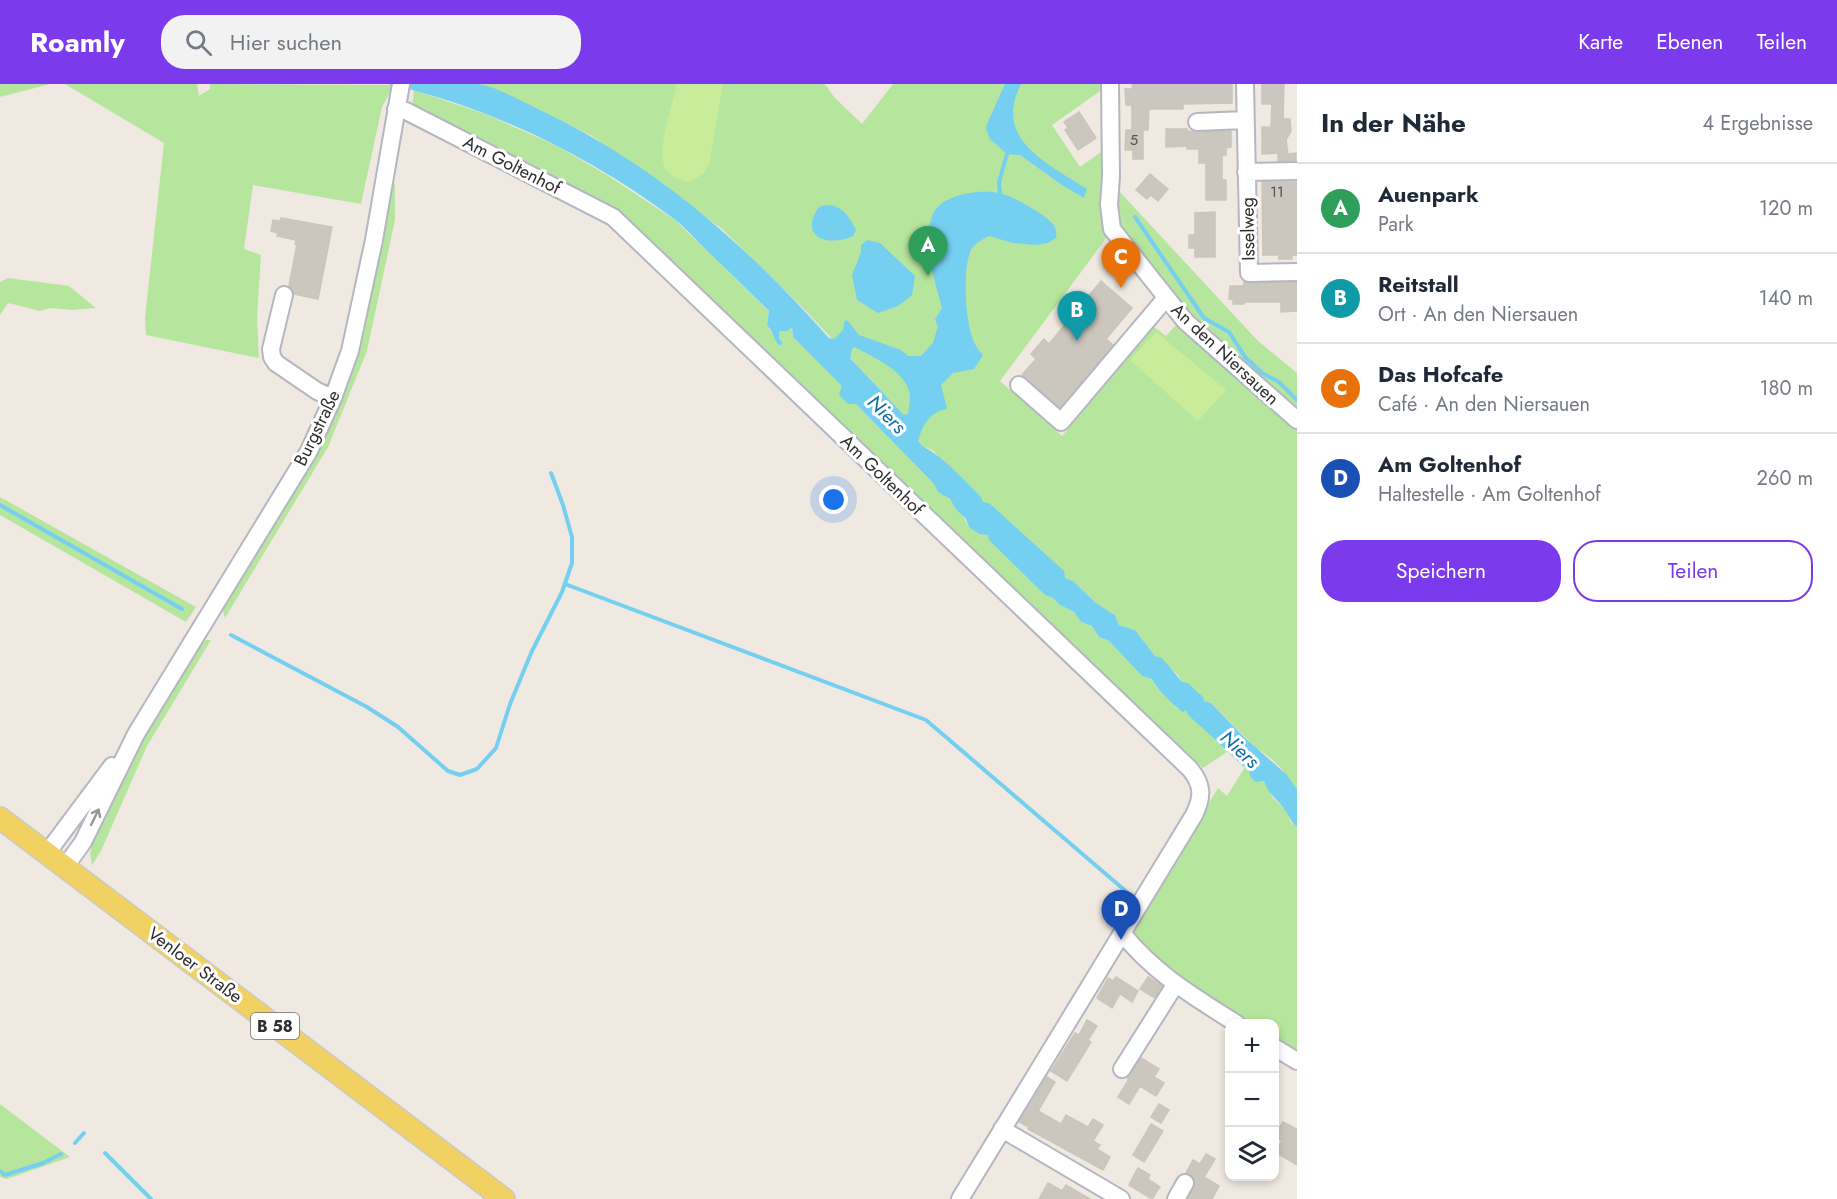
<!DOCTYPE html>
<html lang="de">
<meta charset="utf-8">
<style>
:root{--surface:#fff;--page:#f2f2f3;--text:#1f2937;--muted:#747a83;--line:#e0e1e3;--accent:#7c3aed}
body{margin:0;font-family:Jost,sans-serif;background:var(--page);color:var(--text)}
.controls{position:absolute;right:18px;bottom:18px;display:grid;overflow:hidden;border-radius:12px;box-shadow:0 3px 9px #0003}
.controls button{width:54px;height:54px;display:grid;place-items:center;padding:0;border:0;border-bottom:2px solid var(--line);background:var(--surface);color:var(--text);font:30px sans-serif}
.you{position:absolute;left:834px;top:416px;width:21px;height:21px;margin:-15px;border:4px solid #fff;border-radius:50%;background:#1a73e8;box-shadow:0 0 0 9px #1a73e833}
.badge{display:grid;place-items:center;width:39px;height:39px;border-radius:50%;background:var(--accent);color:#fff;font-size:20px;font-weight:700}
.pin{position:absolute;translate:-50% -50px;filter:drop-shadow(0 2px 3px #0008)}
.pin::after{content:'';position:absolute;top:32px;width:21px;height:18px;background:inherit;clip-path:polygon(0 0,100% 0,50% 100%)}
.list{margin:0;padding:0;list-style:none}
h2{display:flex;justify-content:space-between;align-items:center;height:78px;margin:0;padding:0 24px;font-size:26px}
h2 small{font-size:20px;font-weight:400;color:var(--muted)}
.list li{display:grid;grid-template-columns:39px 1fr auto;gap:18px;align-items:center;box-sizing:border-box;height:90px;padding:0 24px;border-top:2px solid var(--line)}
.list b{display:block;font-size:22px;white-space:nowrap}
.list p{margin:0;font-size:20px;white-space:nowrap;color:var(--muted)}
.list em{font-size:20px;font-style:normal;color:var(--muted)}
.actions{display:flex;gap:12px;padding:18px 24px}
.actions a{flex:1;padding:14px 0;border:2px solid var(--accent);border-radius:24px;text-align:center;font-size:21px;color:var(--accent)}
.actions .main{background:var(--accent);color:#fff}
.icon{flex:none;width:33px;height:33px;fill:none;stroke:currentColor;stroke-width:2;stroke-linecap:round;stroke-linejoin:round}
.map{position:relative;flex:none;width:1297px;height:1115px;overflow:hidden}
header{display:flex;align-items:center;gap:36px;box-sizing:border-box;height:84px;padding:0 30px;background:var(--accent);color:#fff}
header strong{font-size:28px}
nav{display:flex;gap:33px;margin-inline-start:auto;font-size:21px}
.search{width:420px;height:54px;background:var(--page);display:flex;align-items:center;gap:15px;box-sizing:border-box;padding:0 21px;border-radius:24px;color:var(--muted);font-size:22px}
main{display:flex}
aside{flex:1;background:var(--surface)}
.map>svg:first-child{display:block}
.green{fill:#b6e59e}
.pitch{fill:#c9ec9a}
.water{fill:#75cff0;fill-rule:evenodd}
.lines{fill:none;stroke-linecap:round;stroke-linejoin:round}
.stream{stroke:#75cff0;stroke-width:4}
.building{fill:#cbc7bf;stroke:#cbc5ba;stroke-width:1.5}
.minor-casing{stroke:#b4b7c1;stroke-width:20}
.major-casing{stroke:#c9c9c9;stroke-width:24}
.minor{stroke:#fff;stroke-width:16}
.major{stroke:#f2d163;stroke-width:21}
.oneway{stroke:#969696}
.labels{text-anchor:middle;stroke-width:6;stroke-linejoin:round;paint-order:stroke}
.number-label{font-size:15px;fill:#555452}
.shield{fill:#fff;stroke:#6d6d6d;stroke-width:1.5}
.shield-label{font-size:16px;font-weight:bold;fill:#2e2e2e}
.street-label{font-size:18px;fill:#2e2e2e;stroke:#fff}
.water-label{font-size:20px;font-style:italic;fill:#0d6fa3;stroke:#fff}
</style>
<header>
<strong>Roamly</strong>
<div class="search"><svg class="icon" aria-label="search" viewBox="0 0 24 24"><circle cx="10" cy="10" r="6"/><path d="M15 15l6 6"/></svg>Hier suchen</div>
<nav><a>Karte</a><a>Ebenen</a><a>Teilen</a></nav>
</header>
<main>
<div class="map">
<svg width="1297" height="1115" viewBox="0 0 1297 1115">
<rect width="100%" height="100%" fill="#efe9e1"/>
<path class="green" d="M0,0H50L0,13Z
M65,0H197L199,12L210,5V0L391,1L389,10L382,23L361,120L253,101L244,165L261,171L257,234L259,274L146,251L145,234L164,59Z
M478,0H825L834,13L862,40L893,0H1110L1052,41L1080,83L1115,58L1114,114L1119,107L1258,257L1297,289V332L1185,237L1113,145L1000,297L1062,352L1154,243L1166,252L1177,240L1297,341V705C1286,690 1274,674 1257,665L1211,619L1204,617C1201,609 1190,600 1182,598L1178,591L1155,572L1135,546L1119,541L1115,531L1096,519L1073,497L1065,494L983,418L932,366L920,361L904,331L803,224L722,145L592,52L506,10Z
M414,6L485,30L557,62L607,91L675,136L769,227L767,242L780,262L783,259L779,254V247L792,243L793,253L843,302L856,320L934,400C938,408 941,408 948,414C953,417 967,437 969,443L988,451L1045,511L1053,514L1060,521L1074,528L1081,538L1092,542L1099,553L1109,557L1142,592L1152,595C1156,607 1170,612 1176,624L1185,625L1227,668L1203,684L615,128L412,24Z
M393,99L395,100V136L367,267L328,363L225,534L223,527L225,520L322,361L358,269Z
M8,194L69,202L96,224L72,226L50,224L40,227L8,219L0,231V198Z
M0,413L196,523L186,538L0,431Z
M206,556H211L147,662L101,767L92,781L90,770L93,756L141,656L199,562Z
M1245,683L1264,697L1273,714L1286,726L1291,738L1297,743V972L1275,957L1274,940L1246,939L1173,893L1130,848L1218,704L1227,712Z
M0,1020L70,1073L7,1095L0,1093Z"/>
<path class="pitch" d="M677,0H723L709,81L703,90L689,98C680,96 670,93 665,84C656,68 673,19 677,0Z
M1156,248L1226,306L1198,337L1130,276Z"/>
<path class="water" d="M388,0C409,0 430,0 451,0C460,0 470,0 479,0C502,5 525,19 546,29C658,83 747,162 829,254L834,255L843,246L844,238L847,236L859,251L901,266L908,272H921L933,259L938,242L935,235L942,224C935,198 921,156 933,130C942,110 979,105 999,109C1011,111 1043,129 1051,138C1056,143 1057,148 1056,154L1048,159L1036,161L1013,159L989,152C983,155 975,159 971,166C962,185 965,241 975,260C977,264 980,268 983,271L974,285L953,289L941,301L947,325C929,328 923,341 918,357L921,361C945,374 961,393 981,413L983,418L989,419L1064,487L1065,494L1073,497L1096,519L1115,531L1119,541L1135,546L1155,572L1162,574L1182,598L1188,599L1203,613L1204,617L1211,619L1244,653L1286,690L1297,705V743C1291,738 1290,733 1285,726C1278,716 1268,710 1264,697L1256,698L1251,694L1249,687C1228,669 1209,649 1188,631L1186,626L1183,628C1176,624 1154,602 1152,595L1142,592L1109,557L1099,553L1092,542L1081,538L1074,528L1060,521L1053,514L1045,511L989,456L988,451L979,450L969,443L966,435L956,425L950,415L938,408L934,400L856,320H848L839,311L842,302L793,253L792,243L787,247H779V254L783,259L780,262C773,256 774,248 767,242L769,227C749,207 728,187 707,167C696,156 686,144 674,135C590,72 490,23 388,0ZM855,263C872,273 903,285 909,307C911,313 909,323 908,330L904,331L850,274L852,265Z
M1005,0H1021C992,56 1049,80 1087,105L1084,114L1062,101L1020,71L1007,70L990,55L986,45L987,40Z
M826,121C842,121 849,132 856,146L853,152C827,164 798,152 819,123Z
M867,156L880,159L915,192L912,211L898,222L878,229L857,216L852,191L861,168V161Z"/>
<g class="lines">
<path class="stream" d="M1000,109L999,98L1007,70
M1135,133L1204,234L1229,248L1245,273L1262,289L1279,298L1297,316
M1190,252L1232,289
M0,421L182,525
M565,500L926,636L1135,815
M231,551L367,623L398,643L448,687L460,691L477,685L496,664L510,620L532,567L562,508L572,479V453L563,421L551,389
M75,1059L84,1049
M105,1069L151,1115
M0,1087L5,1091L43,1079L61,1070"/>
</g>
<path class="building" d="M1132,0H1232V19L1183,20V25H1149L1148,46H1143V75H1133V66H1125L1126,46H1132V21H1126L1125,5H1133Z
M1262,0H1284L1283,35H1290L1291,47L1286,56L1288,70L1296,69V77H1278V69L1262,70V43H1271L1272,20H1262Z
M1079,28L1096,54L1078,66L1065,46L1068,44L1064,38Z
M1166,45H1187V47L1197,48L1231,47V63L1226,64V71H1222V96H1226V116H1206V79H1199V65H1187V62L1166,63Z
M1150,90L1168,105L1158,117L1151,111L1147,115L1136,106Z
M1262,98H1297V171H1292V175H1279V171H1263Z
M1215,128V173H1195V164H1189V151H1195V129Z
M281,134L332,143L318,215L294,210L289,202L297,160H295L296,156L277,152L278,149L271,147L273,136L280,137Z
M1101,197L1132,224L1106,255L1113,261L1060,323L1022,291L1036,275L1031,270L1044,255L1049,260Z
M1244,198H1297V227L1281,228V218H1244V220H1233V215H1229L1230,202H1244Z
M1116,893L1138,907L1132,918L1120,910L1112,924L1097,914L1108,894L1113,897Z
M1148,893L1162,902L1155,914L1140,905Z
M1087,936L1097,942L1088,956L1091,958L1067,997L1051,987L1075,949L1079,951Z
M1141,974L1159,985L1154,993L1164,999L1156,1012L1140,1002L1129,1020L1118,1013L1129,995L1127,994Z
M1047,993L1055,998L1038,1027L1061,1040L1066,1031L1088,1043L1093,1035L1103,1041L1093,1057L1100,1061L1097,1065L1110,1073L1103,1086L1028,1045L1029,1043L1019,1038Z
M1159,1020L1169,1026L1161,1039L1151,1033Z
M1283,1038L1297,1045V1081L1275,1068L1282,1057L1275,1051Z
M1151,1040L1163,1047L1144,1078L1133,1071Z
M1206,1070L1215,1075L1204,1093L1219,1102L1212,1115H1188L1196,1098L1191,1090L1186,1089L1193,1076L1200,1080Z
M1138,1084L1150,1091L1148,1095L1160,1103L1152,1115L1129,1101Z
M1048,1099L1062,1107L1066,1101L1090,1115H1039Z"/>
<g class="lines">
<defs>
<path id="minor" d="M1110,0L1111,92L1109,121L1112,145L1185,237L1297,336
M1245,0L1249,189L1297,188
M396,25L406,27L613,133L1190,685C1203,701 1203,713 1194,731L960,1115
M1197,38L1245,36
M1246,88L1297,87
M284,211L271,265L272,273L276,279L317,307L333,314
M1019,301L1061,338L1166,214
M47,769L112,682
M65,783L83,758L136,650L309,367L333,314L350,267L374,156L401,0
M1122,849C1155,890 1193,912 1237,940
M1274,963L1297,977
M1122,985L1175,901
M1002,1045L1121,1115
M1176,1115L1185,1099"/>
<path id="major" d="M0,734L504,1115"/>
</defs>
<use href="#minor" class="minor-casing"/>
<use href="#major" class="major-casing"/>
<use href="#minor" class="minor"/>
<use href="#major" class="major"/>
</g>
<defs><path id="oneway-shaft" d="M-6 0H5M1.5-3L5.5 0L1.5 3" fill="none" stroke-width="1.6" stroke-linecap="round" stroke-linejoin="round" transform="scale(1.5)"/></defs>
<use class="oneway" href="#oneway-shaft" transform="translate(95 733) rotate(-64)"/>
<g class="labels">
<g class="number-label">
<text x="1134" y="61">5</text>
<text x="1277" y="113">11</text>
</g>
<rect class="shield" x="251" y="929" width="48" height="26" rx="4.5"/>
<g class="shield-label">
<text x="275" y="948">B 58</text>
</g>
<g class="street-label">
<text transform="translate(512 81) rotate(27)" y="6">Am Goltenhof</text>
<text transform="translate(1248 145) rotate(-91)" y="6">Isselweg</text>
<text transform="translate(1225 270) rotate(43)" y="6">An den Niersauen</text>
<text transform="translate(317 344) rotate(-64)" y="6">Burgstraße</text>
<text transform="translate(882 391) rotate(44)" y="6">Am Goltenhof</text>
<text transform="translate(195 881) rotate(37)" y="6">Venloer Straße</text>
</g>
<g class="water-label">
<text transform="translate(887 330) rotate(45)" y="7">Niers</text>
<text transform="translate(1240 665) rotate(43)" y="7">Niers</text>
</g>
</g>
</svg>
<div class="controls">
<button>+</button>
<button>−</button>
<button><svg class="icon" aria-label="layers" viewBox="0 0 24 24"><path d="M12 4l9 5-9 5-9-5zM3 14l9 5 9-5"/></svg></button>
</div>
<div class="you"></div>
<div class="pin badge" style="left:928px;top:192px;background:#2e9e5b">A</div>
<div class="pin badge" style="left:1077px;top:257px;background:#0f9aa8">B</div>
<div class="pin badge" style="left:1121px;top:204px;background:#e8710a">C</div>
<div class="pin badge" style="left:1121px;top:856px;background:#1a4fb4">D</div>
</div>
<aside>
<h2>In der Nähe<small>4 Ergebnisse</small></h2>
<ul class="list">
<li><span class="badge" style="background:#2e9e5b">A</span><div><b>Auenpark</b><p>Park</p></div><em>120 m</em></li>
<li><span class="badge" style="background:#0f9aa8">B</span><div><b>Reitstall</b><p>Ort · An den Niersauen</p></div><em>140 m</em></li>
<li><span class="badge" style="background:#e8710a">C</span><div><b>Das Hofcafe</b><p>Café · An den Niersauen</p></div><em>180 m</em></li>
<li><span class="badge" style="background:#1a4fb4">D</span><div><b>Am Goltenhof</b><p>Haltestelle · Am Goltenhof</p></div><em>260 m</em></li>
</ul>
<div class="actions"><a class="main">Speichern</a><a>Teilen</a></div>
</aside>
</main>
